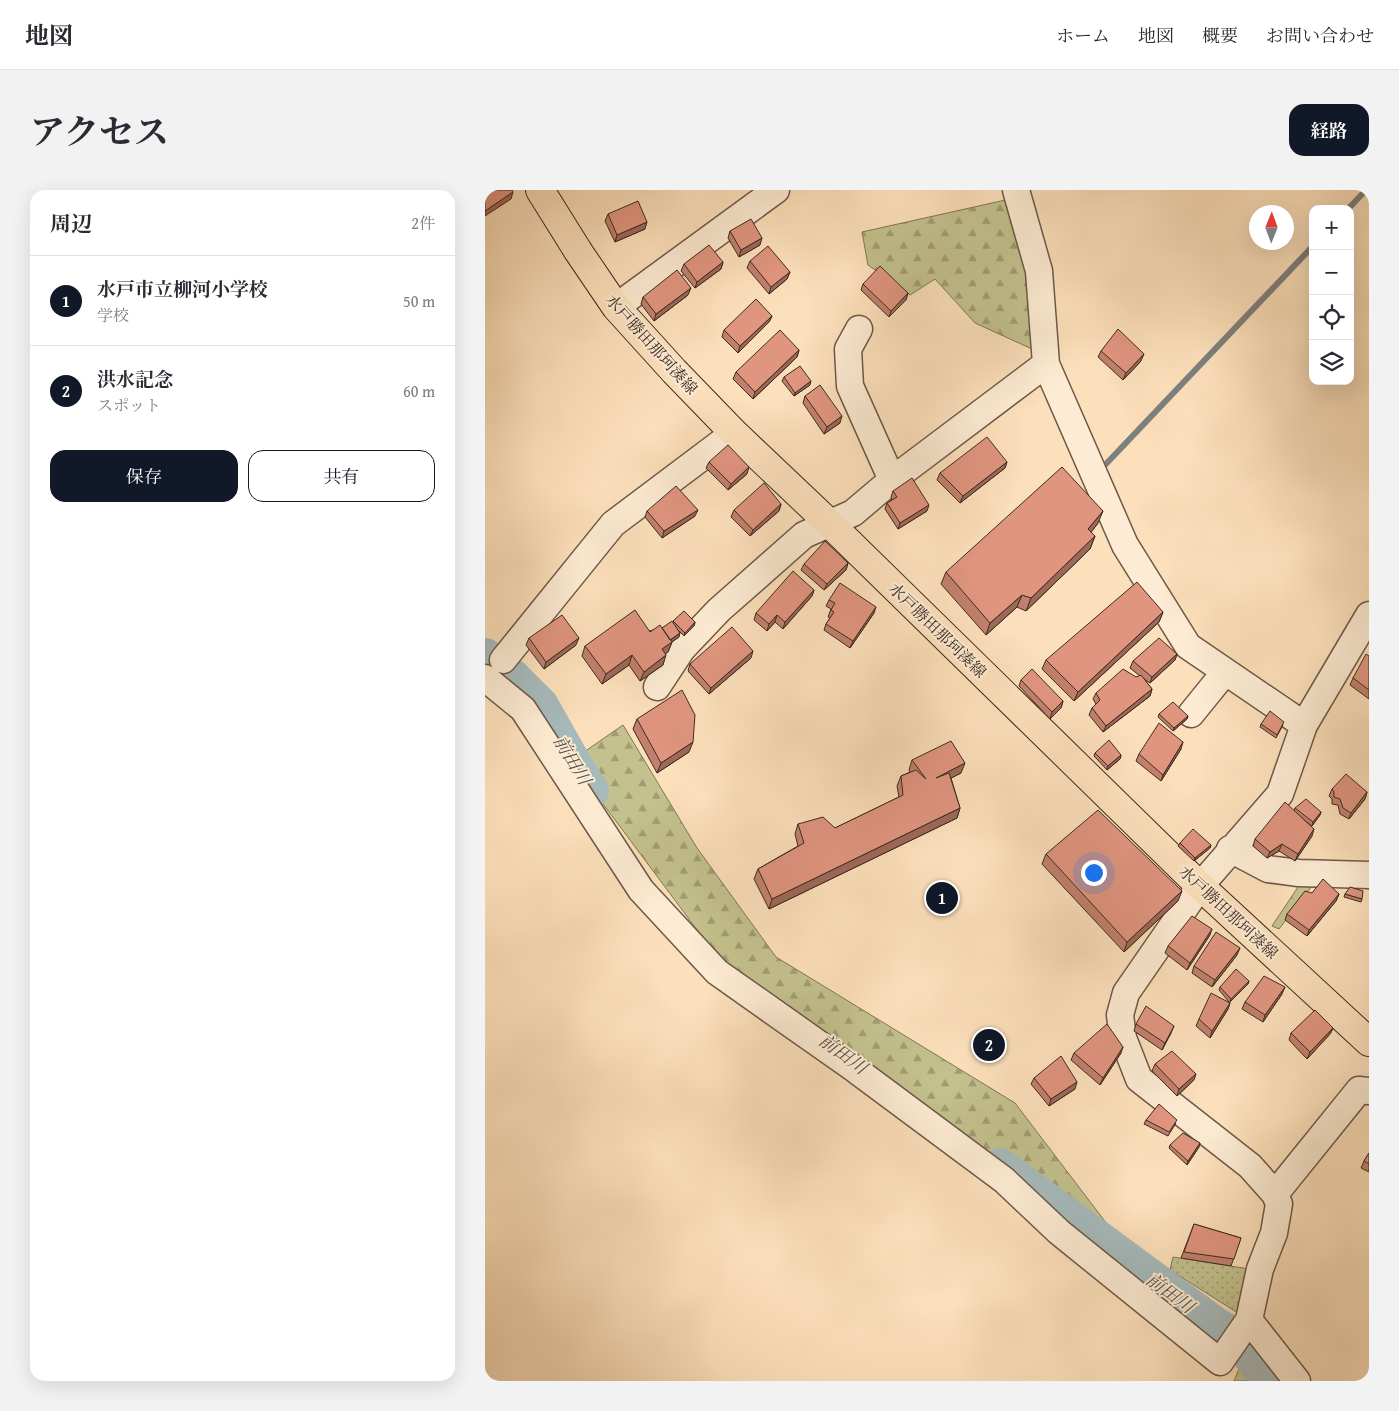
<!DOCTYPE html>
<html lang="ja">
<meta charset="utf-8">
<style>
:root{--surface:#fff;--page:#f2f2f3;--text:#2b2b33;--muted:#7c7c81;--line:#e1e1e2;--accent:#111827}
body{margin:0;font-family:"Gentium Book Plus","Noto Serif JP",serif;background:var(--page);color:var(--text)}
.controls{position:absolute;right:15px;top:15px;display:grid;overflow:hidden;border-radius:10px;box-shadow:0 5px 20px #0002}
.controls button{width:45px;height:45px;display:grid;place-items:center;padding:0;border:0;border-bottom:1px solid var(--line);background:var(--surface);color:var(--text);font:25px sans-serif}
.compass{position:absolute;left:764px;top:15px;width:45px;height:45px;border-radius:50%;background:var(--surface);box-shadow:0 5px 20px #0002;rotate:1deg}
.you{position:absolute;left:608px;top:682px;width:18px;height:18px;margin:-12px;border:4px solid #fff;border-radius:50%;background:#1a73e8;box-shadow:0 0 0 8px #1a73e833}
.badge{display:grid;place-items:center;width:32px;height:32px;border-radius:50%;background:var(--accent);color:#fff;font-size:16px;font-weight:700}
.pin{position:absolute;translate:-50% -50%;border:2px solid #fff;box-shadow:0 1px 5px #0006}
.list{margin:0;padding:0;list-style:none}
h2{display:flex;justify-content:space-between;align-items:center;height:65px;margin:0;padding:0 20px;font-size:21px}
h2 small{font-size:16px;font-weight:400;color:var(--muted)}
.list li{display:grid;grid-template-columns:32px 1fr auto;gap:15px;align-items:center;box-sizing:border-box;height:90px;padding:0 20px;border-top:1px solid var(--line)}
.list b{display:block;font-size:19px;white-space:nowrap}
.list p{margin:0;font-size:16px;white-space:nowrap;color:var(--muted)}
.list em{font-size:16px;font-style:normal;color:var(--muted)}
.actions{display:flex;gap:10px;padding:15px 20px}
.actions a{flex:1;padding:11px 0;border:1px solid var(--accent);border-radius:15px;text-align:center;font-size:18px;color:var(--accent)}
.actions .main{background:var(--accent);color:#fff}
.icon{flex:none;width:28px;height:28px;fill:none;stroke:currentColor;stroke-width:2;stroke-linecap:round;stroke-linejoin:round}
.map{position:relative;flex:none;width:884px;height:1191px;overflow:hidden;border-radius:15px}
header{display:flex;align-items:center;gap:30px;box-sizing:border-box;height:70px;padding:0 25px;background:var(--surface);border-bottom:1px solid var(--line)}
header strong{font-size:24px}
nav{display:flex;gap:28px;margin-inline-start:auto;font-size:18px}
.intro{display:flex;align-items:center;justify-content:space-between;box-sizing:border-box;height:120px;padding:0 30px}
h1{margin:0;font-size:35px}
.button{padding:12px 22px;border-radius:15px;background:var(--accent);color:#fff;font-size:18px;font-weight:700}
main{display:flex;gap:30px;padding:0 30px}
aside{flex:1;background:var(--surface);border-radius:15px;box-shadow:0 5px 20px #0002}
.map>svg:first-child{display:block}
.grass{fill:url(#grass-dots);stroke:#807656}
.forest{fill:url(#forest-firs);stroke:#807656}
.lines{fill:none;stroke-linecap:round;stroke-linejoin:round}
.stream{stroke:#7c817e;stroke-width:6}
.river{stroke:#a6babc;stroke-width:38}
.minor-casing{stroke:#6d5847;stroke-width:29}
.major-casing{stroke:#3d2b20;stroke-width:30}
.minor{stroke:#fdebd3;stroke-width:26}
.major{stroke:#fce0bb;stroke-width:28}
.wall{fill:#c1806d;stroke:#3d2b20}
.shaded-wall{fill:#9d6859;stroke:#3d2b20}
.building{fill:#e0957f;stroke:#3d2b20}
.labels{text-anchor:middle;stroke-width:4;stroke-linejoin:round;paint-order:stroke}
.street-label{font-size:16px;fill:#3d2b20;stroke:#fdebd3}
.water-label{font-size:18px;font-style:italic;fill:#574f47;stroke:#fdebd3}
</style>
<header>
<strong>地図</strong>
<nav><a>ホーム</a><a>地図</a><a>概要</a><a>お問い合わせ</a></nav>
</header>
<div class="intro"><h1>アクセス</h1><a class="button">経路</a></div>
<main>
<aside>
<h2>周辺<small>2件</small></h2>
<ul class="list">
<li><span class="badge">1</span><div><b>水戸市立柳河小学校</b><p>学校</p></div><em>50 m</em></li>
<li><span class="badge">2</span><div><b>洪水記念</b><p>スポット</p></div><em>60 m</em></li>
</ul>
<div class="actions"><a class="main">保存</a><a>共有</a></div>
</aside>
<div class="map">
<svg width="884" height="1191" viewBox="0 0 884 1191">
<defs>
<pattern id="grass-dots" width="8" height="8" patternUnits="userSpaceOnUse" patternTransform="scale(1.25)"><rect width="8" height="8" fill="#c3c18d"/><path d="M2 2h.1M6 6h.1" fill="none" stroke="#a09d73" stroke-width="1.8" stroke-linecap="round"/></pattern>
<pattern id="forest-firs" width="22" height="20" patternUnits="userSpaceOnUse" patternTransform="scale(1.25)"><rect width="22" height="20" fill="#c3c18d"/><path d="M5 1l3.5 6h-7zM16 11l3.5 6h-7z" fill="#a09d73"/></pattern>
</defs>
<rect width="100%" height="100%" fill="#fce0bb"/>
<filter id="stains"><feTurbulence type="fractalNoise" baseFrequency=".004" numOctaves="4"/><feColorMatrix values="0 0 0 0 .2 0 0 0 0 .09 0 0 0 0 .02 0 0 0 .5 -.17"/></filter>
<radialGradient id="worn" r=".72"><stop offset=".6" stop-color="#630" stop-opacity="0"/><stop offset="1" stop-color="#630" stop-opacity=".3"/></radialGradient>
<path class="grass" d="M688,1067L771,1080L764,1130L685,1080Z"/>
<path class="forest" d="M525,9L545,82L547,159L490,133L450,89L425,105L383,75L377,42Z
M138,535L212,658L291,767L530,913L644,1063L239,776L86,571Z
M814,688L830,692L794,739L787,736L813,697Z
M761,1162L781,1191H749Z"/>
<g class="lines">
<path class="stream" d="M863,19L881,0
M620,275L828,56"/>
<path class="river" d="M0,467L26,487L55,516L93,583L105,601
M515,977L729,1135L754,1150L787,1191"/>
<defs>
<path id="minor" d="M531,0L554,81L561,174L640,355L703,456L819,535
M131,117L291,0
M374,139L363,159L365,196L407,290
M18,470L128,334L249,243
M0,488L38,519L156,700L232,782L371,880L519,990L574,1042L735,1172L764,1130L775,1079L789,1043L794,1014L790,1004L765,976L654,889L638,848L635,825L641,803L715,696L795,604L819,535L884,425
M172,497L197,459L234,420L319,345L368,323L407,290L561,174
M706,524L740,482
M745,659L783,679L814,683L884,685
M790,1004L874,900L884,901
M764,1130L812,1191"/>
<path id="major" d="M55,0L93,61L131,117L189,181L249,243L344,333L715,696L884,852"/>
</defs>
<use href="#minor" class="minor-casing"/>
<use href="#major" class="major-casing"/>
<use href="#minor" class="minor"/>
<use href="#major" class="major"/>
</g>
<path class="wall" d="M123,24L160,39L130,52L120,31Z
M245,41L275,55L254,67L243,48Z
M265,71L305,82L302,89L284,104L262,78Z
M238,72L236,79L210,98L196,81L199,74Z
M378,94L423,103L421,110L404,127L376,100Z
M203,105L169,131L156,114L158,107Z
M287,126L284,132L253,163L237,147L239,140Z
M314,160L312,167L268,209L248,189L251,182Z
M616,161L656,171L638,190L613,167Z
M299,187L325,195L309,206L297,191Z
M320,206L355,233L339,244L318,213Z
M224,272L262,284L243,300L221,278Z
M522,272L520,278L475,313L452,290L455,283Z
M408,301L442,321L413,339L400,319L402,313L407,310L406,307Z
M296,314L294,321L265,346L246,327L249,320Z
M162,321L210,326L177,348L160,327Z
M613,333L606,342L610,346L605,359L541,421L532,417L501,445L456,394L461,382Z
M363,373L361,380L339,400L316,380L319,374Z
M329,400L327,406L298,439L290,432L282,441L269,430L271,423Z
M344,410L389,423L365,458L339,440L341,434L345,428L343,427L346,419L341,416Z
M678,422L674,432L589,511L557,479L561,470Z
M188,431L210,432L209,436L199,446L194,441V447L187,452L183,462L180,464L178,475L155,491L144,475L117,494L97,466L100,456L177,438L188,433Z
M44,448L91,455L59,479L41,455Z
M692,464L690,470L665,493L659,489L667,499L665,506L618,542L604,525L607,518L611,514L608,509L611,503L655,486L645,478L648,471Z
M884,466V509L865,495L868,488Z
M266,468L224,504L203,481L205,474Z
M536,490L578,511L576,518L565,529L534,496Z
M674,524L703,526L702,529L688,541L673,527Z
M152,529L204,562L172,583L148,539Z
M776,534L798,535L791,548L775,537Z
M696,559L676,591L651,571L654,564Z
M610,563L636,565L635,569L622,580L609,566Z
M427,570L476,583L466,588L475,618L472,628L284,719L269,689L273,679L313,656L310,644L313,634L350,638L414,607L412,596L416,586L425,582L424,580Z
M847,599L882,602L880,609L864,629L855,624L853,615L847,614V609L844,606Z
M810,618L836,622L835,625L827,636L818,629L827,646L810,671L794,661L782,668L768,656L770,649L809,621Z
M695,653L726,655L725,658L709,671L693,656Z
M561,664L693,711L639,762L557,674Z
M827,703L854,704L851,711L822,746L800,730L802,724Z
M860,704L877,709L876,712L859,707Z
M725,745L702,780L680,763L683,756Z
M752,765L727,797L707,783L709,776Z
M764,791L763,794L745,812L743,819L725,848L711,836L714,829L744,812L734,800L735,797Z
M797,804L778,832L757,819L760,812Z
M651,834L686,843L677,860L649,841Z
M848,838L845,844L822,869L804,850L806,843Z
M589,863H636L615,895L586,870Z
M670,874L709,890L692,906L667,881Z
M549,888L590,899L564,916L546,894Z
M661,930L691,933L683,946L659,934Z
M685,955L714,957L702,975L684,958Z
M884,963V982L876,978L879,971Z
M709,1034L756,1048L746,1076L696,1068Z"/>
<path class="shaded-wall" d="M28,2L26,9L0,26V21Z
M162,32L160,39L130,52L132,45Z
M277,48L275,55L254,67L256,60Z
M238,72L236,79L210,98L212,92Z
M305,82L302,89L284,104L286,97Z
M206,98L203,105L169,131L171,124Z
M423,103L421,110L404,127L406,121Z
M287,126L284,132L253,163L255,156Z
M314,160L312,167L268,209L270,202Z
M659,164L656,171L638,190L641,183Z
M326,191L325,195L309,206L310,203Z
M357,226L355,233L339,244L342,237Z
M522,272L520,278L475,313L478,306Z
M264,277L262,284L243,300L246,294Z
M296,314L294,321L265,346L268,340Z
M444,315L442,321L413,339L415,333Z
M213,320L210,326L177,348L179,341Z
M618,321L613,333L599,352L603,339Z
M610,346L605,359L541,421L546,408Z
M363,373L361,380L339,400L342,394Z
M329,400L327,406L298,439L300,432Z
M537,405L532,417L501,445L505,433Z
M391,417L389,423L365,458L368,451Z
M678,422L674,432L589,511L593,502Z
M292,425L290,432L282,441L284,434Z
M210,432L209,436L199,446L200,443Z
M195,443L194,447L182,455L183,452Z
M94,448L91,455L59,479L61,472Z
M187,452L183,462L173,469L177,459Z
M268,461L266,468L224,504L226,498Z
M692,464L690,470L665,493L667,487Z
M147,465L144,475L117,494L121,484Z
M181,465L178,475L155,491L159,482Z
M667,499L665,506L618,542L621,536Z
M578,511L576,518L565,529L567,522Z
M703,526L702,529L688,541L689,538Z
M208,552L204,562L172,583L176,573Z
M698,552L696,559L676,591L678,585Z
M636,565L635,569L622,580L623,576Z
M480,573L476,583L447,598L451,588Z
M882,602L880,609L864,629L866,623Z
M475,618L472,628L284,719L287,709Z
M836,622L835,625L827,636L828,632Z
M829,639L827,646L810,671L813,664Z
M797,654L794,661L782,668L785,662Z
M726,655L725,658L709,671L710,668Z
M697,701L693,711L639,762L642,752Z
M854,704L851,711L822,746L824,740Z
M727,739L725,745L702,780L705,773Z
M755,758L752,765L727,797L730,790Z
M764,791L763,794L745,812L746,809Z
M800,797L797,804L778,832L780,825Z
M745,813L743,819L725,848L727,841Z
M689,836L686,843L677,860L680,853Z
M848,838L845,844L822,869L825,862Z
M638,857L636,863L615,895L618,888Z
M711,884L709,890L692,906L694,899Z
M592,892L590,899L564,916L566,909Z
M715,953L714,957L702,975L703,971Z"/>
<path class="building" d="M0,0H27L28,2L0,21Z
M153,11L162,32L132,45L123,24Z
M266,29L277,48L256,60L245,41Z
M224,55L238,72L212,92L199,74Z
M283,56L305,82L286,97L265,71Z
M395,76L423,103L406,121L378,94Z
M192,80L206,98L171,124L158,107Z
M271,109L287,126L255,156L239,140Z
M633,139L659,164L641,183L616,161Z
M295,140L314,160L270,202L251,182Z
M315,176L326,191L310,203L299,187Z
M335,195L357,226L342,237L320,206Z
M502,247L522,272L478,306L455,283Z
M243,255L264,277L246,294L224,272Z
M577,277L618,321L603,339L610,346L546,408L537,405L505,433L461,382Z
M427,288L444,315L415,333L402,313L412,307L408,301Z
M279,293L296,314L268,340L249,320Z
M191,296L213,320L179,341L162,321Z
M340,351L363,373L342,394L319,374Z
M308,381L329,400L300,432L292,425L284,434L271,423Z
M652,392L678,422L593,502L561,470Z
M355,393L391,417L368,451L341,434L349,422L346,420L350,413L344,410Z
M150,420L165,442L175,435L187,452L177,459L181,465L159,482L147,465L121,484L100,456Z
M199,421L210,432L200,443L188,431Z
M77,425L94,448L61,472L44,448Z
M187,431L195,443L185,450L177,438Z
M247,437L268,461L226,498L205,474Z
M674,448L692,464L667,487L648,471Z
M881,464L884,466V500L868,488Z
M547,479L578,511L567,522L536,490Z
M638,479L651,487L656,485L667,499L621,536L607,518L615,510L611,503Z
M197,500L210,525L208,552L176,573L152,529Z
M688,512L703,526L689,538L674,524Z
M785,521L799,532L792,545L776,534Z
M674,533L698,552L678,585L654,564Z
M624,550L636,565L623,576L610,563Z
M466,551L480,573L451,588L464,583L475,618L287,709L273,679L319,653L313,634L338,627L350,638L418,605L416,586L431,580L441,589L427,570Z
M861,584L882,602L866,623L858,618L855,609L849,607V602L847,599Z
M821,609L836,622L828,632L810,618Z
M800,612L829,639L813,664L797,654L785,662L770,649Z
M613,620L697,701L642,752L561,664Z
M708,639L726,655L710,668L695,653Z
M838,689L854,704L824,740L802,724L820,701L827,703Z
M865,697L878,701L877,709L860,704Z
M707,726L727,739L705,773L683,756Z
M731,742L755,758L730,790L709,776Z
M751,779L764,791L746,809L735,797Z
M779,786L800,797L780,825L760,812Z
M726,803L745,813L727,841L714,829Z
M661,816L689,836L680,853L651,834Z
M830,820L848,838L825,862L806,843Z
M622,834L638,857L618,888L589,863Z
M687,861L711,884L694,899L670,874Z
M576,866L592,892L566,909L549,888Z
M674,914L692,930L684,942L661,930Z
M698,943L715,953L703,971L685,955Z
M884,963V974L879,971Z
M709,1034L756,1048L749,1069L699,1062Z"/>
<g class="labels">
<g class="street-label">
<text transform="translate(167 154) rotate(48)" y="6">水戸勝田那珂湊線</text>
<text transform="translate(453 440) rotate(44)" y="6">水戸勝田那珂湊線</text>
<text transform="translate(744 722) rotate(43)" y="6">水戸勝田那珂湊線</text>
</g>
<g class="water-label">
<text transform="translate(87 570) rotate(59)" y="6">前田川</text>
<text transform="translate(358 864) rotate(36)" y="6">前田川</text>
<text transform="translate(685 1103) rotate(36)" y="6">前田川</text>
</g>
</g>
<rect width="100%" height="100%" filter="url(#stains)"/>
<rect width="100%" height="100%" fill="url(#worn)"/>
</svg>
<div class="controls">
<button>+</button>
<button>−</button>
<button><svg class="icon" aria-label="locate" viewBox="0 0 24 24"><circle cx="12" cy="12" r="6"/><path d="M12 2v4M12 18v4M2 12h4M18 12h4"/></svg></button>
<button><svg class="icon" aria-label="layers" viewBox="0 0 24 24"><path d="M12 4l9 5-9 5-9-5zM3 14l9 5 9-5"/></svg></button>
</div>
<svg class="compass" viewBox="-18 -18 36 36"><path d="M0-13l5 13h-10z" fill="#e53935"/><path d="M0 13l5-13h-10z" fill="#7c7c81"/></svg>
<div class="you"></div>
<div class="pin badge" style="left:457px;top:708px">1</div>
<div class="pin badge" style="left:504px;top:855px">2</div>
</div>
</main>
